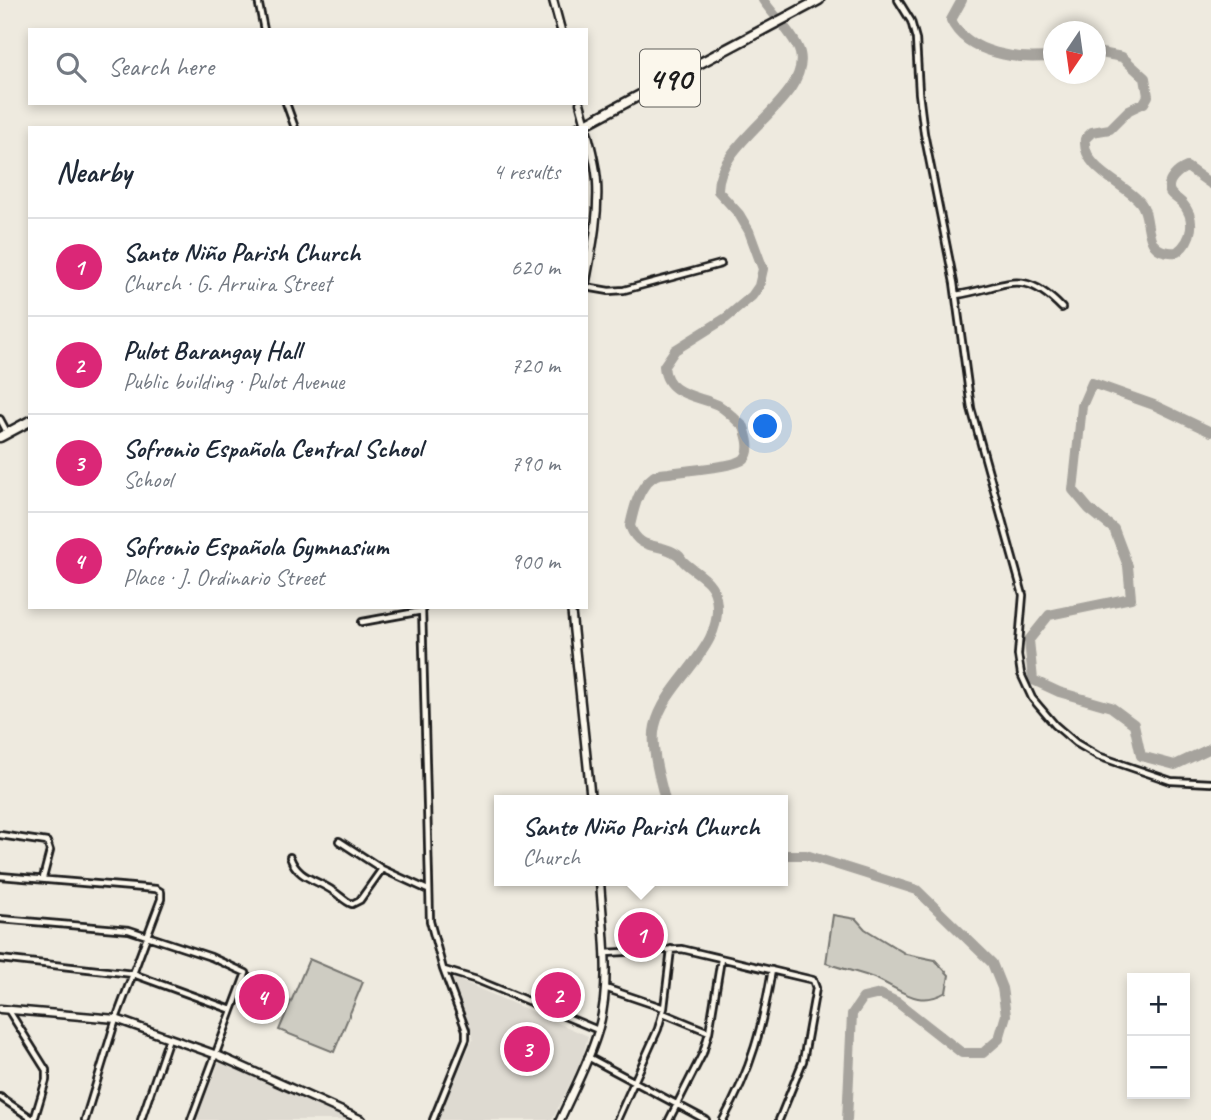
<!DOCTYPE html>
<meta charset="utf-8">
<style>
:root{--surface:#fff;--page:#f6f6f7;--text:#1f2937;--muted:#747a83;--line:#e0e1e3;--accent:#db2777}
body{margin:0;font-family:Caveat,sans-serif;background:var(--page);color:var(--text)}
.controls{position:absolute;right:21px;bottom:21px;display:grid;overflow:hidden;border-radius:0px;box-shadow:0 4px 10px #0003}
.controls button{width:63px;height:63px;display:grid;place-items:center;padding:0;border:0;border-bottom:2px solid var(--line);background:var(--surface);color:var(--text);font:35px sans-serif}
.compass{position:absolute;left:1043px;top:21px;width:63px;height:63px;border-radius:50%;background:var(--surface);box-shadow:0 4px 10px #0003;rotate:193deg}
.you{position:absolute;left:766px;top:427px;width:24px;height:24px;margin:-18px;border:5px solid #fff;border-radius:50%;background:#1a73e8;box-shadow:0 0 0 10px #1a73e833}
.badge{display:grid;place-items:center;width:46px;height:46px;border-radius:50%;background:var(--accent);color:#fff;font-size:23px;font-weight:700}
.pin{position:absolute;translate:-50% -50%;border:4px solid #fff;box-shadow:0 2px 7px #0006}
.popup{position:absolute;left:494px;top:795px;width:294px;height:91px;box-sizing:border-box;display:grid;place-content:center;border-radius:0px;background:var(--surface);filter:drop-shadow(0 2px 5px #0005);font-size:23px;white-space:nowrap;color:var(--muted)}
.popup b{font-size:26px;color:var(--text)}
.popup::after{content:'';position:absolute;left:50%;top:100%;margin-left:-14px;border:14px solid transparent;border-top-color:var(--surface)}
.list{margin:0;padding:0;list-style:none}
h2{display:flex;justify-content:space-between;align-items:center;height:91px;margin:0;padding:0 28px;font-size:30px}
h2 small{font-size:23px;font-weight:400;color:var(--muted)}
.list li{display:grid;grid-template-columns:46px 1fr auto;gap:21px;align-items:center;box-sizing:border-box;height:98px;padding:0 28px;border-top:2px solid var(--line)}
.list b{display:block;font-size:26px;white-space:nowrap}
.list p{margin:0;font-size:23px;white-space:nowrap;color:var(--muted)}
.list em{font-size:23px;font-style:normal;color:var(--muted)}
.icon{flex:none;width:38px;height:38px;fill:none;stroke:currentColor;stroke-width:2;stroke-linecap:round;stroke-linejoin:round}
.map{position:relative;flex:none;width:1211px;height:1120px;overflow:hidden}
.search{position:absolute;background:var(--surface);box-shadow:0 4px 10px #0003;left:28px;top:28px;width:560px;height:77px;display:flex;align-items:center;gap:18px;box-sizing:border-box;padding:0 24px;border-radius:0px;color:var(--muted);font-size:26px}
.panel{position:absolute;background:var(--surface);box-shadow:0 4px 10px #0003;left:28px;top:126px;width:560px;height:483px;border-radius:0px}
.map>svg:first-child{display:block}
.built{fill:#dedad1}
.green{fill:#ceccc2;stroke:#75746f;stroke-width:2}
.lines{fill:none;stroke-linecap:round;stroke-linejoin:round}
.river{stroke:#a6a39d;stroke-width:10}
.minor-casing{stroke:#1c1c1c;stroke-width:10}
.tertiary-casing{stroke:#1c1c1c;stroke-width:11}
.primary-casing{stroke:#1c1c1c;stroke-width:13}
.minor{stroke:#fbf7ec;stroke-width:4.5}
.tertiary{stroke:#fbf7ec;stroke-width:6}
.primary{stroke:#fbf7ec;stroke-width:8}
.labels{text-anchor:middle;stroke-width:5;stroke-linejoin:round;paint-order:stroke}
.shield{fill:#fbf7ec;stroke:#5f5e5a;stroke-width:2}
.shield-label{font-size:32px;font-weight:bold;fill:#1c1c1c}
</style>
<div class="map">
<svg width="1211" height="1120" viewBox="0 0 1211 1120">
<rect width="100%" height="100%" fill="#eeeadf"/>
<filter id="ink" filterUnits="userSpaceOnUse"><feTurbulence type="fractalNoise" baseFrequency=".0143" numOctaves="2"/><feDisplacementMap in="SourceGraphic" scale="14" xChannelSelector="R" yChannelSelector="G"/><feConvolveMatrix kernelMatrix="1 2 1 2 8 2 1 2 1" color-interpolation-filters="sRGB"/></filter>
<g filter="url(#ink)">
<path class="built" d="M452,977L588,1036L582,1059L552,1120H437L473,1039L459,997L448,978Z
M220,1060L349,1120H196Z"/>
<path class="green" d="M833,915L856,919L865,929L906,954L935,960L949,975L946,992C917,1009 901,989 874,978C859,972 842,969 826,963Z
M309,959L363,982L334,1052L279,1030Z"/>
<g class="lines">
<path class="river" d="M962,0L951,20C967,54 1020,61 1054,56
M1096,52L1122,57L1145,78L1148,96L1144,103L1129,110L1110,129L1092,132L1085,139C1082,169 1124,183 1140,202C1154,218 1139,256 1177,252C1193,240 1196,219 1183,204C1180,200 1172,196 1170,192C1165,181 1179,170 1187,167L1211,184
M1211,432L1154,405L1092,383L1082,406L1073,490L1089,509L1114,529L1128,566L1131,598L1049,615L1029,640L1033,680L1059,692L1111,707L1134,724L1141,756L1175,765L1211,748
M665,800C660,780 650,747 655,726C666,679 726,649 716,598C713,580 697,574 685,563C682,561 681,557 678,555C660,541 640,553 630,526C634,508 638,488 653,477C658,473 663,474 669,473C684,470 736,467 744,459C752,451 747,436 744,427C736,420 728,411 718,405C697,395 666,396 664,366L675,350L726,318L752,296L759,286L763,269L749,231L739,214L718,191C716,141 811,99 800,53C796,37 773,15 763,0
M783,855H806L917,890L992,963L1002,988L1006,1015L999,1039L983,1053H962L897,1002L880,994L863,998L852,1014L847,1120"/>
<defs>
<path id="minor" d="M258,0L264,30
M898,0L911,21L916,39L919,93L924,133L954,283L971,408L1023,595L1018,655L1021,674L1032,698L1055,725L1076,743L1098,756L1171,781L1211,783
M286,103L295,128
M586,287L609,291L624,290L721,264
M956,295C1006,288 1021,265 1062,308
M0,419L7,432
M422,607L430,921L443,969L466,1030V1039L433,1120
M362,622L422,611
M0,835L47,842L50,851L43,878
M339,841L382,869L428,890
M290,857C298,879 316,879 333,891C340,895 344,901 352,904L360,900L382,869
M0,876L156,889L161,892V899L116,1019L85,1120
M0,919L129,930L211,957L246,973L191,1120
M605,953L682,949L813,980L816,988L803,1061L779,1120
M0,959L133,974L232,1010
M444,970L477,980L598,1030
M605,988L664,1008
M9,1011L46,1070V1080L34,1120
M663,1013L709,1032
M588,1057L706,1120
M0,1097L34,1120
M141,1120L169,1038
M617,1120L658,1029L664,1008L671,949
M669,1120L703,1053L709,1032L721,959
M723,1120C752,1068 762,1028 772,970"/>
<path id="tertiary" d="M553,0L561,30
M580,103L586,125
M586,128C591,146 596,164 597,182C599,216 592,249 586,281
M571,607L591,800
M0,1009L116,1019L217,1055L362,1120
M560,1120C573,1091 589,1062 598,1031C612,983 603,930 600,881"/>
<path id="primary" d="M578,128L819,0
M0,437L30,421"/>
</defs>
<use href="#minor" class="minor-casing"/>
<use href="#tertiary" class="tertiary-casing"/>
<use href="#primary" class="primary-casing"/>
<use href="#minor" class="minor"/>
<use href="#tertiary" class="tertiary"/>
<use href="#primary" class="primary"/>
</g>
</g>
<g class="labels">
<rect class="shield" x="640" y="49.5" width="60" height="57" rx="5"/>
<g class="shield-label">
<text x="670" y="89">490</text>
</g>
</g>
</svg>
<div class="controls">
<button>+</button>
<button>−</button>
</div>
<svg class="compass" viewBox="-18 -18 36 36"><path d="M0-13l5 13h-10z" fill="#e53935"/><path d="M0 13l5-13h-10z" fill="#747a83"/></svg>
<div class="you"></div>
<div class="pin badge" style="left:641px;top:935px">1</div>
<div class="popup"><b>Santo Niño Parish Church</b>Church</div>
<div class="pin badge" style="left:558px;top:995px">2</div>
<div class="pin badge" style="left:527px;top:1049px">3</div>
<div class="pin badge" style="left:262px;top:997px">4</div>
<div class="search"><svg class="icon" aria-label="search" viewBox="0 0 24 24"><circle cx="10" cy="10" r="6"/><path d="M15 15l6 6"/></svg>Search here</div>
<section class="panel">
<h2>Nearby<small>4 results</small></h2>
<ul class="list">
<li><span class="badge">1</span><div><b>Santo Niño Parish Church</b><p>Church · G. Arruira Street</p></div><em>620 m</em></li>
<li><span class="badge">2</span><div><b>Pulot Barangay Hall</b><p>Public building · Pulot Avenue</p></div><em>720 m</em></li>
<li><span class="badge">3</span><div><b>Sofronio Española Central School</b><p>School</p></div><em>790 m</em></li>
<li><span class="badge">4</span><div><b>Sofronio Española Gymnasium</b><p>Place · J. Ordinario Street</p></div><em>900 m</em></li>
</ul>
</section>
</div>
